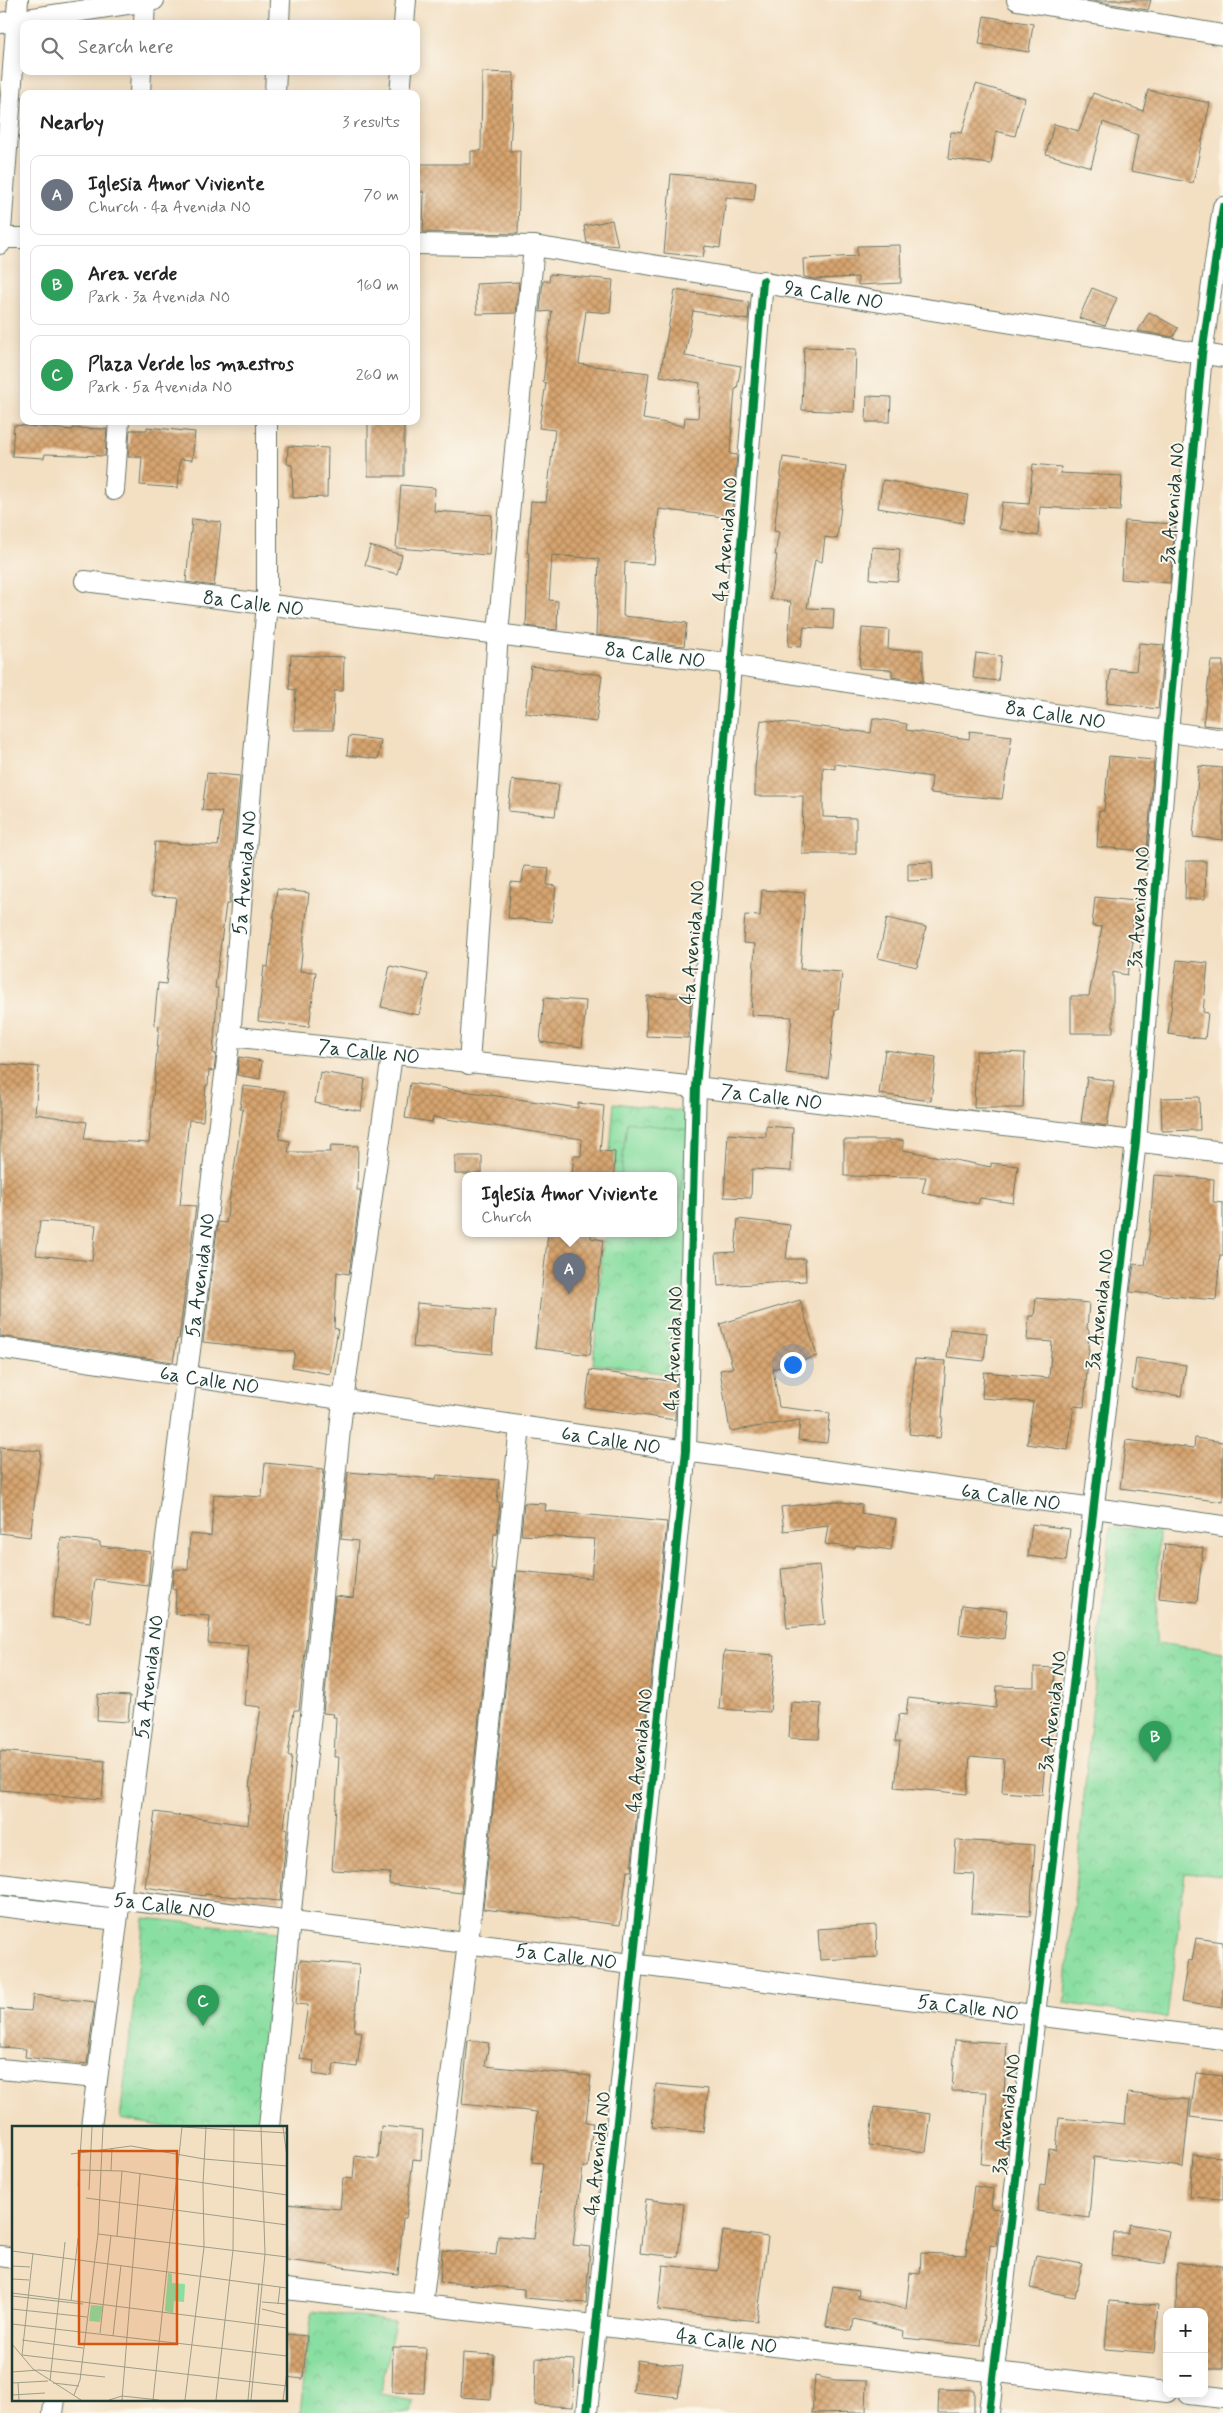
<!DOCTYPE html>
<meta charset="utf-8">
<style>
:root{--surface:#fff;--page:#f6f6f6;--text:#222;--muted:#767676;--line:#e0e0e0;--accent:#7c3aed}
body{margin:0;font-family:Mynerve,sans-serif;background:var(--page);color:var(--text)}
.controls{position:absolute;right:15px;bottom:15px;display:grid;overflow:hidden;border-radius:10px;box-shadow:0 2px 12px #0003}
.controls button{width:45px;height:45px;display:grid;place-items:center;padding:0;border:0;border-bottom:1px solid var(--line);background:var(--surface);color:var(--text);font:25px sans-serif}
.you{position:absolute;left:792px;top:1364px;width:18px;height:18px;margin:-12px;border:4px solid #fff;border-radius:50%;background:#1a73e8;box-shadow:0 0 0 8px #1a73e833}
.badge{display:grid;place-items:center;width:32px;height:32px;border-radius:50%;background:var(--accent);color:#fff;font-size:16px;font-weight:700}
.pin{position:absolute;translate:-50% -41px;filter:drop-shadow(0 1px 2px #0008)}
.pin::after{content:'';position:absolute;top:26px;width:18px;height:15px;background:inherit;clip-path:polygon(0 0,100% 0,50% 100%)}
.popup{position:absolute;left:462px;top:1172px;width:215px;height:65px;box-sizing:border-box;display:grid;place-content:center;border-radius:10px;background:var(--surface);filter:drop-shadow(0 1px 4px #0005);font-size:16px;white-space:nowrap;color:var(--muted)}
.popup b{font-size:19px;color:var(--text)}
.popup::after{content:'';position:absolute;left:50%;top:100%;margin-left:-10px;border:10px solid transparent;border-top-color:var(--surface)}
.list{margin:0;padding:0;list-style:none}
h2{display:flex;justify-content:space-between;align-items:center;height:65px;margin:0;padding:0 20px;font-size:21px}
h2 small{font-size:16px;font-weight:400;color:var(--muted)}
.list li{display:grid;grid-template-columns:32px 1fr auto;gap:15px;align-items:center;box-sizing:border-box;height:80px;margin:0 10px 10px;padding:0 10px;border:1px solid var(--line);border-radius:10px}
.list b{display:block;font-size:19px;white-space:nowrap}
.list p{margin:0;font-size:16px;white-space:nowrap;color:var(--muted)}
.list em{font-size:16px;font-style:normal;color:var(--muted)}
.icon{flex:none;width:28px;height:28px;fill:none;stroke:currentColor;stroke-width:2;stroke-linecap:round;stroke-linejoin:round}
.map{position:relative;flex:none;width:1223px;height:2413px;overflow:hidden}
.search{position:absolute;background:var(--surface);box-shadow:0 2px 12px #0003;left:20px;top:20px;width:400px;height:55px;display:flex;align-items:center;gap:12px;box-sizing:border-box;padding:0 18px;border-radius:10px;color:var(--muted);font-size:19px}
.panel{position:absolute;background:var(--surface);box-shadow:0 2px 12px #0003;left:20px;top:90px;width:400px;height:335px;border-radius:10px}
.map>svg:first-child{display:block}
.park{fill:url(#park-crowns);stroke:#548e6a}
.pitch{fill:#89dea1;stroke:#548e6a}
.building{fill:url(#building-cross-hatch);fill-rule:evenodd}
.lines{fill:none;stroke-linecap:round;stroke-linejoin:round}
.minor-casing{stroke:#697666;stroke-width:22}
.minor{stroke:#fff;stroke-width:20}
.cycleway-casing{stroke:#fbf7ec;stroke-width:11}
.cycleway{stroke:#00873e;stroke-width:8}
.labels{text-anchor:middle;stroke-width:4;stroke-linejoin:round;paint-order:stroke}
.street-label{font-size:20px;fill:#1f3d34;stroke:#fbf7ec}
.inset-road{fill:none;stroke:#9e9e89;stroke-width:1}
.view{fill:#d45610;fill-opacity:0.15;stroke:#d45610;stroke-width:2.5}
.inset-edge{fill:none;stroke:#1f3d34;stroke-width:2.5}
</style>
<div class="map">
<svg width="1223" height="2413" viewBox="0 0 1223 2413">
<defs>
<pattern id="park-crowns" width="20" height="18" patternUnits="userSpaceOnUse" patternTransform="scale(1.25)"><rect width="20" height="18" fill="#89dea1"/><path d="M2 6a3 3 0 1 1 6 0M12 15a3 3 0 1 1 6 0" fill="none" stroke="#76bf8b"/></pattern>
<pattern id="building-cross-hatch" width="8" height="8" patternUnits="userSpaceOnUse" patternTransform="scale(1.25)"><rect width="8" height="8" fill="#d7a46f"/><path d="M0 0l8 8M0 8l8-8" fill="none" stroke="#ae875c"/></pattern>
</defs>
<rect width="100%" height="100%" fill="#fbf7ec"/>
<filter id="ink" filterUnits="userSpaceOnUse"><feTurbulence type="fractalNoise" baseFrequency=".02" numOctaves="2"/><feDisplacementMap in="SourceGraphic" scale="10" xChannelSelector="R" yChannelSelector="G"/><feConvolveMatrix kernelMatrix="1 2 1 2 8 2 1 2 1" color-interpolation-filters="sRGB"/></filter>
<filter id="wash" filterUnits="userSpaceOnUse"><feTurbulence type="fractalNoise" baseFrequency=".0096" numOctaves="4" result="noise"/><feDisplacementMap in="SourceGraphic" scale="20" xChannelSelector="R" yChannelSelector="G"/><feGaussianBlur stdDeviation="1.12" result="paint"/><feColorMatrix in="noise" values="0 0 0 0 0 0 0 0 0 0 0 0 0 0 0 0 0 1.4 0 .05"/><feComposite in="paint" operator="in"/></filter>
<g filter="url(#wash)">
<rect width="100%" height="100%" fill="#f3dfc2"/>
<path class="park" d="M614,1103L698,1113L684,1376L593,1364L604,1233H673V1175H608Z
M1110,1527L1159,1531L1156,1643L1223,1652V1876L1185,1873L1167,2018L1064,2003Z
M144,1918L289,1933L260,2127H167L120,2119Z
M312,2311L395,2322L380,2394L413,2400L411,2413H300Z"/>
<path class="pitch" d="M627,1122L688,1130L677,1227H673V1175H621Z"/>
<g id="blocks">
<path class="building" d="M1088,0H1151L1148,10Z
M984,16L1033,24L1029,52L979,44Z
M482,72L514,73L510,151H520L518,234L423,232L424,192H417V164H471V151H481Z
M976,84L1025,98L1015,136L996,131L991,164L948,159L951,132L962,133Z
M1148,90L1210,103L1193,183L1131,171L1138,135L1103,122L1091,167L1046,154L1054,124L1079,131L1093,93L1143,111Z
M671,174L756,182L754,200L726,197L720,248L705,246L703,257L664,253Z
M612,220L618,246L587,243L584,226Z
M900,245L901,283L858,285V277L814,279L804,277L803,259L857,256V246Z
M550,274L613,280L610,313L586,311L579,364L649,373L643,419L684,426L685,417L698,418L700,383L660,376L675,290L749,302L748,320L693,311L685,356L741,366L737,389H735L730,454L737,455L731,518L659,509L654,564L625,562L623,616L687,623L684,646L596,635L599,559L552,555L549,600L558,601L557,630L526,626L529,553H527L531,501L546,502L555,430L539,428L546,383L543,382L552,311L540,312L543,281H549Z
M519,282L516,313L477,314L476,284Z
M1092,288L1117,298L1105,326L1079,318Z
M1149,312L1178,328L1173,337L1138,331Z
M804,347L856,349L854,412L802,410Z
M867,396L891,397L890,422H866Z
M368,424H404V476H368Z
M14,425L73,430V428L107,429L105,456L45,454L44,458L12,456Z
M147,427L195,432L192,460L180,459L178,488L140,485L142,457H128L130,430H147Z
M288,446L328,448L327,497L293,498L292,465L287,464Z
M783,457L846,466L837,539L825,537L822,562L815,560L807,608L834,609L833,629L804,627L801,647L788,646L791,602L770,599L777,555H775L779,532L774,531Z
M1033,464L1061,467L1060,473L1122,476L1120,511L1040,507L1038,536L999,529L1002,502L1029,504Z
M883,480L968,495L963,523L878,508Z
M401,485L435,488L434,511L492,515L489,555L396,548Z
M192,519L221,522L214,586L186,582Z
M1125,521L1175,524L1170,583L1121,579Z
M370,546L402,555L397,574L365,565Z
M872,547L900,549L898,581L870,579Z
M862,628L889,630L888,650H923V682L892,677V670L859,668Z
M1139,643L1164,645L1158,709L1107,703L1110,669L1136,671Z
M976,653L1001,656L998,681L973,678Z
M291,655L344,657L343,691H334L333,730H294L296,690L289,689Z
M1211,661H1223V727L1203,725Z
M531,666L602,675L596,722L525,713Z
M873,718L907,724L906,730L969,739L970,731L1012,736L1002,799L930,793L932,777L835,764V769L823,767V817L856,818V854H802L803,796H755V768L761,720L871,733Z
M349,736L381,740L378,759L347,755Z
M1109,756L1154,760L1147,851L1097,847L1099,811H1104Z
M1199,766L1223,768V840L1193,837Z
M207,773L240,776L229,904H226L215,988H218L213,1053L216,1054L214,1071L209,1070L208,1085H206L203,1121L189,1120L180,1205L196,1206L179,1339H177L173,1362L0,1336V1064L39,1067L35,1114L87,1122L84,1139L149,1143L159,1026L154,1025L158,983L166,984L176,897L151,896L155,842L218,846L222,812L202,810ZM40,1221L96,1225L92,1261L36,1255Z
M512,780L559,785L555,816L508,811Z
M1186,861H1206L1205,899H1185Z
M932,862L933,880L908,881V863Z
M524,866L549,868L547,885L556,886L552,922L508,918L511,882L522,883Z
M277,889L309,893L300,971L316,972L309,1027L258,1021L264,966L268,967Z
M762,890L805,893L800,969L842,972L838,1010H835L828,1078L786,1074L792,1017L751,1015L755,944L743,943L745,915L760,916Z
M1095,897L1135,901L1131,942H1133L1127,975L1113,972V1033H1071V996H1089L1102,927L1092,926Z
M887,918L926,927L917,967L878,958Z
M1177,960L1208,963L1203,1012L1208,1013L1205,1039L1168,1034Z
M390,966L428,974L419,1015L381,1007Z
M647,996L691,998L688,1038L646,1036Z
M544,998L586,1001L582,1047L540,1042Z
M885,1050L936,1057L931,1101L879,1094Z
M976,1051L1025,1053L1023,1108H974Z
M239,1057L262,1061L260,1079L237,1075Z
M320,1072L365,1079L361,1111L315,1103Z
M1087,1077L1114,1081L1107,1126L1081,1122Z
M410,1083L578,1108V1103L604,1106L600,1151L615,1152L614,1175H572L574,1156H581L582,1139L433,1117L432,1122L405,1118Z
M243,1086L285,1091L279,1139L290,1141L288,1152H330L331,1145L358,1146L357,1190H361L349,1274L337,1272L334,1328L338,1329L330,1374L292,1367L295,1352L203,1342L218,1222L226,1223L243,1109H240Z
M1199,1097L1200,1130L1162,1131L1161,1098Z
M766,1126L793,1128L791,1171L752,1169L751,1198L724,1197L728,1134L766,1137Z
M844,1140H903V1150L991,1167V1163L1018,1166L1013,1203L980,1198L978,1204L922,1193L926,1177L844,1176Z
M455,1156H482V1174H455Z
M1154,1175L1214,1179L1213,1202L1223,1203V1256H1220L1216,1300L1130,1292L1134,1264L1145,1265L1150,1228Z
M738,1219L790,1225L786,1259H805L806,1281L718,1286L716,1253L735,1252Z
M548,1233H591V1238L603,1240L590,1355L535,1348Z
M1036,1298L1089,1303L1087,1329L1089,1330L1088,1349H1089L1084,1407L1074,1406L1068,1450L1027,1444L1033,1402L982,1398L984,1372L1049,1378L1052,1342L1027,1340L1029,1316H1034Z
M800,1300L817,1356L773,1369L779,1407L830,1413L827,1443L798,1440L800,1420L730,1431L720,1370L733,1368L720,1324Z
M417,1303L495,1310L492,1354L413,1347Z
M950,1329L987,1333L984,1361L947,1357Z
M1136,1358L1186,1365L1181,1396L1132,1389Z
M915,1359L946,1361L942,1417H943L940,1438L909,1434Z
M590,1370L676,1382L675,1420L585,1407Z
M1195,1438L1223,1442V1502L1120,1488L1126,1440L1194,1448Z
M0,1447L41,1451L30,1537L0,1533Z
M265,1463L324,1469L299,1710H294L288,1756H292L284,1828L287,1829L280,1901L205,1894V1896L145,1887L155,1812L248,1825L251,1787H249L261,1707L244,1705L249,1646L208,1643L210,1616L175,1614L176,1590L172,1589L174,1569L188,1570L190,1534L211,1536L214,1494L262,1497Z
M348,1472L436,1479L437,1475L499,1480L497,1502H500L497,1534H494L491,1569H494L461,1893L389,1884L390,1873L332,1870L339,1757H334L336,1717H333L334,1714L323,1713L335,1596L353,1598L358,1541L341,1539Z
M835,1501L862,1505L861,1513L896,1519L891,1550L856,1545L855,1548L825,1544L828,1526L784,1531L781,1507Z
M524,1503L546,1504L545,1511L667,1522L631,1871H627L620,1925L483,1909L517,1571L591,1578L595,1539L521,1535Z
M1032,1524L1070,1529L1066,1561L1028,1556Z
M61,1538L100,1542V1546L151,1552L148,1586L95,1579L90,1622L52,1617Z
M1165,1544L1203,1548L1197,1602L1159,1598Z
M819,1565L825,1624L787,1628L781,1569Z
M962,1605L1007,1610L1004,1639L959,1634Z
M724,1651L775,1655L770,1712L719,1709Z
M1034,1667L1055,1668L1052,1727H1050L1047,1762H1045L1042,1795L1002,1792L1004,1759L970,1756L967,1794L895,1787L900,1742H895L899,1714L906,1715L908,1698L996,1708L997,1686L1034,1687Z
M98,1694L130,1696L128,1722L97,1720Z
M791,1702L821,1704L819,1739L789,1738Z
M0,1751L105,1761L102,1799L0,1790Z
M956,1840L1035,1845L1030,1916L971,1913L974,1874L954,1873Z
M876,1925L877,1957L820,1960L818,1929Z
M1196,1938L1223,1942V2008L1181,2002L1188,1960L1192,1961Z
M300,1960L359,1965L354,2031L362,2032L357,2067L334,2064L332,2077L313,2074L314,2061L300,2059L308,2005L296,2004Z
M33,1995L95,2002L87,2064L25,2057L26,2049L0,2047V2009L31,2011Z
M468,2040L489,2043L485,2066L591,2076L586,2122L593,2123L588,2167H583L573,2245L590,2247L586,2303L524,2298V2289L440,2282L442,2250L496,2255L498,2236L534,2239L543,2163L532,2162L537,2112L462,2104Z
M955,2040L1007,2043L1002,2127H1010L1006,2166L981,2164L987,2092L952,2091Z
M1196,2073L1223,2076V2121L1190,2117Z
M656,2084L708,2089L703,2132L652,2127Z
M1128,2093L1190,2100L1183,2167L1094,2157L1089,2218L1037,2211L1040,2185L1045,2186L1049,2149L1056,2150L1059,2118L1125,2124Z
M874,2107L931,2114L926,2152L869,2145Z
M381,2126L423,2130L421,2160L413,2159L406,2218H403L398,2274L286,2260V2204L340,2209L343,2178L353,2179L355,2156L378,2159Z
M1193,2155L1223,2157V2199L1190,2197Z
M974,2186L993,2189L991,2208L1000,2209L996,2246L990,2245L981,2346L903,2338L904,2331L854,2319L852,2331L826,2326L833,2286L859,2290L858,2298L906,2309L910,2273L920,2274L921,2253L966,2255Z
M646,2199L684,2204L678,2257L640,2253Z
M1130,2224L1169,2231L1164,2264L1112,2256L1114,2233H1128Z
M723,2231L768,2237L757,2321L658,2310L663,2265L718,2271Z
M1036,2255L1082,2264L1075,2297L1030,2288Z
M1177,2263L1223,2265V2369H1204V2312H1176Z
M1109,2301L1158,2305L1154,2353L1105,2349Z
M286,2334L307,2336L303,2379L286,2377Z
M393,2347L426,2348L424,2393L392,2392Z
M463,2353L494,2355L491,2399L461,2397Z
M536,2358L575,2360L573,2407L535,2405Z
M637,2360L683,2366L678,2397L633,2392Z
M815,2376L835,2380L867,2381L866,2412L812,2413Z
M939,2389L974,2390V2413H938Z"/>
</g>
</g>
<g filter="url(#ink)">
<use href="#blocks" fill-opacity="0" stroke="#697666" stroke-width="1"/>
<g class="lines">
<defs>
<g id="minor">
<path d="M1017,0L1223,35"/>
<path d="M0,23L154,0"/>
<path d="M144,24L145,0"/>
<path d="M279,24L280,0"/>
<path d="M404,24L406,0"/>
<path d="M140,94L141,71"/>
<path d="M275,94L276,71"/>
<path d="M400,94L402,71"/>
<path d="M0,238H24"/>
<path d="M0,244L18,0"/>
<path id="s1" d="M416,244L534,246L1223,357"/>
<path d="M114,490L119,421"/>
<path id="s2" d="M85,581L731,664L1223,740"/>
<path id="s3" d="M230,1036L696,1087L1223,1152"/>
<path d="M469,1064L498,633L534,246"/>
<path id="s4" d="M0,1348L686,1451L1223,1526"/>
<path id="s5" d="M0,1884L1223,2039"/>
<path d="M0,1906L117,1920"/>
<path d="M0,2069L97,2078"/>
<path id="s6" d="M91,2127L230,1036L267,603V421"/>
<path d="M269,2127L343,1400L392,1055"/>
<path d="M0,2256L14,2258"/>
<path id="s7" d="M286,2289L1167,2392"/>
<path d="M422,2305L468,1943L520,1426"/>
<path d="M1189,2394L1223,2398"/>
<path d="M53,2413L55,2399"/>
<path d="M587,2413L686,1451L696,1087L763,281"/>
<path d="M989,2413L1136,1141L1168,732L1202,354L1223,207"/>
</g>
</defs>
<use href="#minor" class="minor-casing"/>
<use href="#minor" class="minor"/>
<defs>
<path id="cycleway" d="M587,2413L686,1451L696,1087L763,281
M989,2413L1136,1141L1168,732L1202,354L1223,207"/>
</defs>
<use href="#cycleway" class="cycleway-casing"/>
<use href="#cycleway" class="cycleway"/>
</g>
</g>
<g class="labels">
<g class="street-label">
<text dy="7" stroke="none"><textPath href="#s1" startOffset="422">9a Calle NO</textPath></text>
<text transform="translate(1172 503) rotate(-85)" y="7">3a Avenida NO</text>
<text transform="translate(725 539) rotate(-85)" y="7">4a Avenida NO</text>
<text dy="7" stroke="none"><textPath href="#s2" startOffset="170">8a Calle NO</textPath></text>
<text dy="7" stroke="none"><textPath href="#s2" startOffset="575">8a Calle NO</textPath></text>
<text dy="7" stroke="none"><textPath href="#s2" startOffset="980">8a Calle NO</textPath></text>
<text dy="7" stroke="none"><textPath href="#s6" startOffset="1264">5a Avenida NO</textPath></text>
<text transform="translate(1138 907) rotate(-86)" y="7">3a Avenida NO</text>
<text transform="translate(692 942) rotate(-85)" y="7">4a Avenida NO</text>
<text dy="7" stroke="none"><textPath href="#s3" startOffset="140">7a Calle NO</textPath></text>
<text dy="7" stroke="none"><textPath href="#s3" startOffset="545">7a Calle NO</textPath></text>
<text dy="7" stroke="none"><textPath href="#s6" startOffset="859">5a Avenida NO</textPath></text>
<text transform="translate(1099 1309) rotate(-83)" y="7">3a Avenida NO</text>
<text transform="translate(673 1348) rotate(-88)" y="7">4a Avenida NO</text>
<text dy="7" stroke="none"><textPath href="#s4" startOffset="212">6a Calle NO</textPath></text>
<text dy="7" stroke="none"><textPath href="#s4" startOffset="618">6a Calle NO</textPath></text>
<text dy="7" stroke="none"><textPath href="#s4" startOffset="1022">6a Calle NO</textPath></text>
<text dy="7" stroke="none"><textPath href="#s6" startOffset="454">5a Avenida NO</textPath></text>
<text transform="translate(1052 1711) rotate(-83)" y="7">3a Avenida NO</text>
<text transform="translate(639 1750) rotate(-84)" y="7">4a Avenida NO</text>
<text dy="7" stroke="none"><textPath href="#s5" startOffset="166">5a Calle NO</textPath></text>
<text dy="7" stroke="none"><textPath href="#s5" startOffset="571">5a Calle NO</textPath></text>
<text dy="7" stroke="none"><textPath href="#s5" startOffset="976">5a Calle NO</textPath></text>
<text transform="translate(1006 2114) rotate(-83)" y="7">3a Avenida NO</text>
<text transform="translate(597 2153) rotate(-84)" y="7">4a Avenida NO</text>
<text dy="7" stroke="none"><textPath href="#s7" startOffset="444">4a Calle NO</textPath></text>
</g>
</g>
<g transform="translate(12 2126)">
<rect width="275" height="275" fill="#f3dfc2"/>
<path d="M156,147L160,148V157L173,158L172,176L162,175L161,187L153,185ZM79,179L91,180L88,196L77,195Z" fill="#89dea1"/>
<path class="inset-road" d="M170,1L275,7M271,1L275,31M59,28L119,20L192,33L275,40M67,44L110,45L275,69M99,45L100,22M66,60L70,1M77,64L80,1M74,72L275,99M86,108L275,131M105,110L110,45M0,125L275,162M21,127L10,229L275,260M0,140L18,141M0,153L17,154M0,167L275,202M0,170L71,178M59,175L66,112M250,176L275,178M266,178L268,161M0,183L75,191M250,183L275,189M0,198L275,230M88,207L99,109M101,210L109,139M10,214L71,222M0,218L21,243L69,274M0,246L27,244L93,251M38,255L53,116M0,257L36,255M6,257L7,274M41,257L67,260M0,269L33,267M62,269L68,254L86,108L91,1M97,274L110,270L147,274M110,274L128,48M141,274L170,1M173,274L192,121L191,58L194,1M204,274L221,124L222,1M236,274L247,157M239,274L253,128L249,1M271,274L275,246"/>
<path class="view" d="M67,25H165V218H67Z"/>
<rect width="275" height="275" class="inset-edge"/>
</g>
</svg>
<div class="controls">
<button>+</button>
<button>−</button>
</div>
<div class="you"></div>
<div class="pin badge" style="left:569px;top:1294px;background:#6b7280">A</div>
<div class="popup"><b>Iglesia Amor Viviente</b>Church</div>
<div class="pin badge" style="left:1155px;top:1762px;background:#2e9e5b">B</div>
<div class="pin badge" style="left:203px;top:2026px;background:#2e9e5b">C</div>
<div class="search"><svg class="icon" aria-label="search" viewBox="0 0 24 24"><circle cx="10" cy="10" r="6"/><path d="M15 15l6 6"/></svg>Search here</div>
<section class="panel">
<h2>Nearby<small>3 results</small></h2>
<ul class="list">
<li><span class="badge" style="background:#6b7280">A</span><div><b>Iglesia Amor Viviente</b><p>Church · 4a Avenida NO</p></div><em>70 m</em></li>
<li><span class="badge" style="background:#2e9e5b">B</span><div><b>Area verde</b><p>Park · 3a Avenida NO</p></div><em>160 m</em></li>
<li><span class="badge" style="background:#2e9e5b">C</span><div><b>Plaza Verde los maestros</b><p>Park · 5a Avenida NO</p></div><em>260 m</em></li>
</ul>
</section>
</div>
